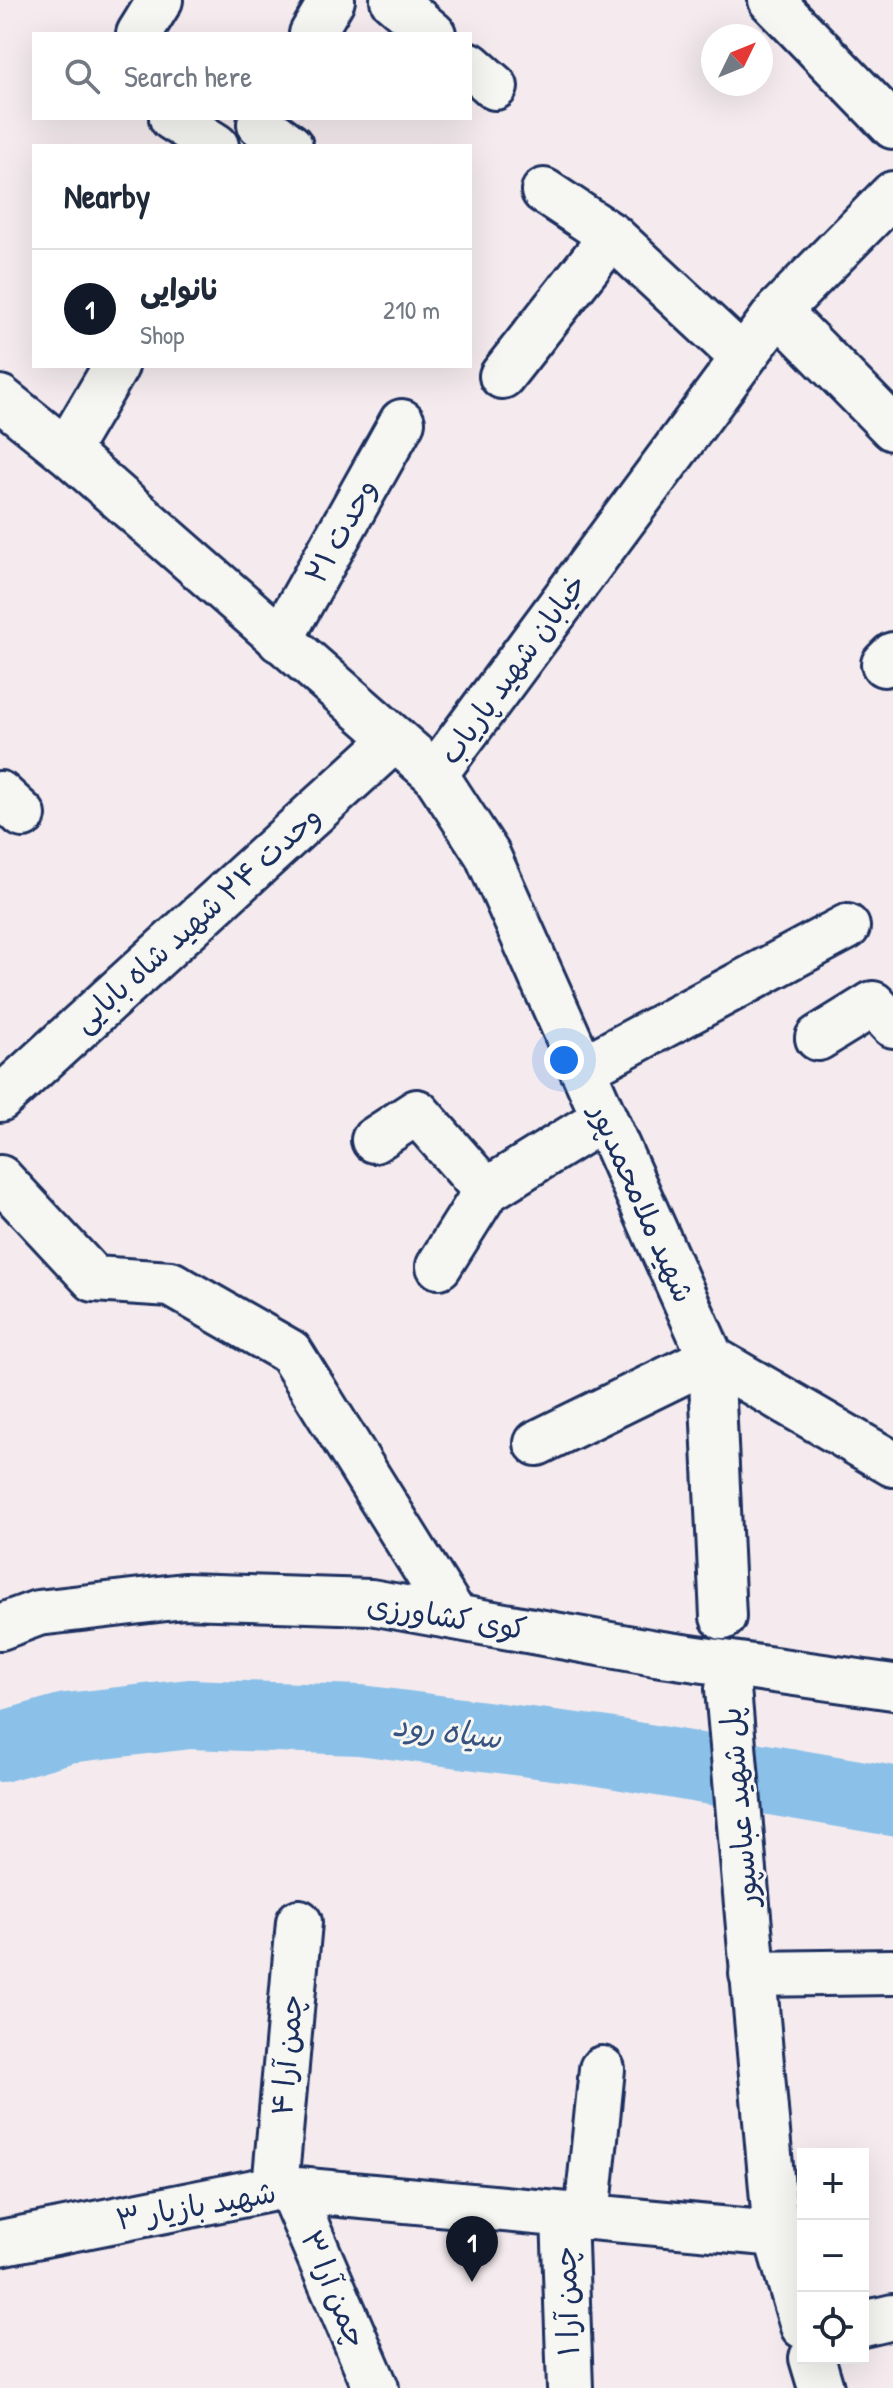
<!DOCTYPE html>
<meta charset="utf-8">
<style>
:root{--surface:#fff;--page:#f6f6f7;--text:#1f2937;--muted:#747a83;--line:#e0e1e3;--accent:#111827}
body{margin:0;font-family:"Patrick Hand","Playpen Sans Arabic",sans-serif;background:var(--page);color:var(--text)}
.controls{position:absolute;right:24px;bottom:24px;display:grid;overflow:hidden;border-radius:0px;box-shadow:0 8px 32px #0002}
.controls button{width:72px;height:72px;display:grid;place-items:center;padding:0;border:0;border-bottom:2px solid var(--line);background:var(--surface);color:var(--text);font:40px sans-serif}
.compass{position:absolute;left:701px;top:24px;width:72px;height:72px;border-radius:50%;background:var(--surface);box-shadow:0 8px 32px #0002;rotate:47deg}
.you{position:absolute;left:564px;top:1060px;width:28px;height:28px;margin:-20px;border:6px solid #fff;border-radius:50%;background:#1a73e8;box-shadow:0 0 0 12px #1a73e833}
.badge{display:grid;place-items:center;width:52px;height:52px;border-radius:50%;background:var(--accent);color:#fff;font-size:26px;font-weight:700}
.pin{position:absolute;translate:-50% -66px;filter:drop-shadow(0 2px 4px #0008)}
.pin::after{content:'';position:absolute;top:42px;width:28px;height:24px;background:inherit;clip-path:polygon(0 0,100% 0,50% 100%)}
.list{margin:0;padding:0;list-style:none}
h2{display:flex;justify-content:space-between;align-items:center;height:104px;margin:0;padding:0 32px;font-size:34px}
h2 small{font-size:26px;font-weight:400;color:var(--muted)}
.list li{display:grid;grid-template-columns:52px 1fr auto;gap:24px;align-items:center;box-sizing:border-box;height:120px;padding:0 32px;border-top:2px solid var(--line)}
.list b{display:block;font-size:30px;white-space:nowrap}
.list p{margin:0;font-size:26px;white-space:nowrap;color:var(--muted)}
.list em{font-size:26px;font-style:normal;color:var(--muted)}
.icon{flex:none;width:44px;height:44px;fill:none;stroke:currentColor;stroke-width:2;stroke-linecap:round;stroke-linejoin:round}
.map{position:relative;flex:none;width:893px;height:2388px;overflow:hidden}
.search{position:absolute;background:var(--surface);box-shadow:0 8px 32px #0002;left:32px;top:32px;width:440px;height:88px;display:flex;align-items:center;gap:20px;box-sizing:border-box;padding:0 28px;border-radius:0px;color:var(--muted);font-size:30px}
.panel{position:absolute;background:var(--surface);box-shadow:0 8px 32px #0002;left:32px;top:144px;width:440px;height:224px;border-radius:0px}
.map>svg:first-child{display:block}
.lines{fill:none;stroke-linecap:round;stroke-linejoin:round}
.river{stroke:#8bc0e8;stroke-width:70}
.street-casing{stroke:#1b2f5e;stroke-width:50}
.secondary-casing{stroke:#1b2f5e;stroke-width:50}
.street{stroke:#f6f6f2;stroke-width:44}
.secondary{stroke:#f6f6f2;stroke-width:44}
.labels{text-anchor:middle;stroke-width:6;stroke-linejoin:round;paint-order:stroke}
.street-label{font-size:30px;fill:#1b2f5e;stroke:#f6f6f2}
.water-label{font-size:32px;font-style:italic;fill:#375380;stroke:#f6f6f2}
</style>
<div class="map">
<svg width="893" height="2388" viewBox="0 0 893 2388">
<rect width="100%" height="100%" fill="#f5ebee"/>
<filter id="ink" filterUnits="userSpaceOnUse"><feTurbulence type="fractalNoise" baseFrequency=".0125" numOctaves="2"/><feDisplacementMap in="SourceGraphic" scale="16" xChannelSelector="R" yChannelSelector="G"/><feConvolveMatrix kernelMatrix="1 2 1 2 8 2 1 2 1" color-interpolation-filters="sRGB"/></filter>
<g filter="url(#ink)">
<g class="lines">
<path class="river" d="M0,1747L67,1728L190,1714L360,1720L600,1751L893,1801"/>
<defs>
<path id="street" d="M393,0L433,34
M771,0L893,126
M139,34L160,0
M312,34L332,0
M470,65L495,87
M172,118L216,146
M260,124L290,146
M544,191L612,236L743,358
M778,311L893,428
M502,376L612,236
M66,451L116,366
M280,640L402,422
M884,664L893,655
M435,774L487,854L711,1358L893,1464
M0,794L23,815
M818,1038L873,1004L893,1025
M582,1069L847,927
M0,1099L395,739
M374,1140L417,1112L486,1191
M0,1178L94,1279L171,1284L290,1352L455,1617
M439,1266L486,1191L604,1118
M711,1358L723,1617
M537,1443L711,1358
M752,1974L893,1972
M275,2188L299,1922
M291,2190L376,2388
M564,2215L570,2388
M587,2217L602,2069
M0,2243L275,2188L776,2234
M863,2324L893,2317"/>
<path id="secondary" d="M0,398L66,451L435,774L778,311L893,194
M0,1627L38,1613L184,1596L371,1602L655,1653L893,1687
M728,1689L776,2234L803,2326
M812,2358L821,2388"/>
</defs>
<use href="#street" class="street-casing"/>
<use href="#secondary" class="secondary-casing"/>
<use href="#street" class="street"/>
<use href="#secondary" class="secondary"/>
</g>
</g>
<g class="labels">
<g class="street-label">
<text transform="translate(341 531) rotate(-61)" y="10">وحدت ۲۱</text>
<text transform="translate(513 669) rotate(-54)" y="10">خیابان شهید پاریاب</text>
<text transform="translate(197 919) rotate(-42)" y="10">وحدت ۲۴ شهید شاه بابایی</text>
<text transform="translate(642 1203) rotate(66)" y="10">شهید ملامحمدپور</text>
<text transform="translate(447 1617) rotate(9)" y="10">کوی کشاورزی</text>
<text transform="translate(739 1807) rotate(-95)" y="10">پل شهید عباسپور</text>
<text transform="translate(287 2055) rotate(-85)" y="10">چمن آرا ۴</text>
<text transform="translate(196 2206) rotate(-10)" y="10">شهید بازیار ۳</text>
<text transform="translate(334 2289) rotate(67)" y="10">چمن آرا ۳</text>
<text transform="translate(567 2301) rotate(-92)" y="10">چمن آرا ۱</text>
</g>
<g class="water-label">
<text transform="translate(447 1731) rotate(7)" y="11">سیاه رود</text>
</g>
</g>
</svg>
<div class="controls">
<button>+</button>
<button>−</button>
<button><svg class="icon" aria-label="locate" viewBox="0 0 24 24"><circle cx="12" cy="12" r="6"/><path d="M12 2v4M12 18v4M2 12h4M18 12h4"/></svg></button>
</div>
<svg class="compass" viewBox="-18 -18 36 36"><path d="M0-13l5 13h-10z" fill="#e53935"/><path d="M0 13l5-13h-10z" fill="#747a83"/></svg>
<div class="you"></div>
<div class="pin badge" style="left:472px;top:2282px">1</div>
<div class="search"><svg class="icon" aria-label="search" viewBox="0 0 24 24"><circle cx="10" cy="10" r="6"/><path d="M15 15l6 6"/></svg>Search here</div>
<section class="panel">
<h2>Nearby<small></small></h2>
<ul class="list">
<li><span class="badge">1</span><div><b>نانوایی</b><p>Shop</p></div><em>210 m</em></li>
</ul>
</section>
</div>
